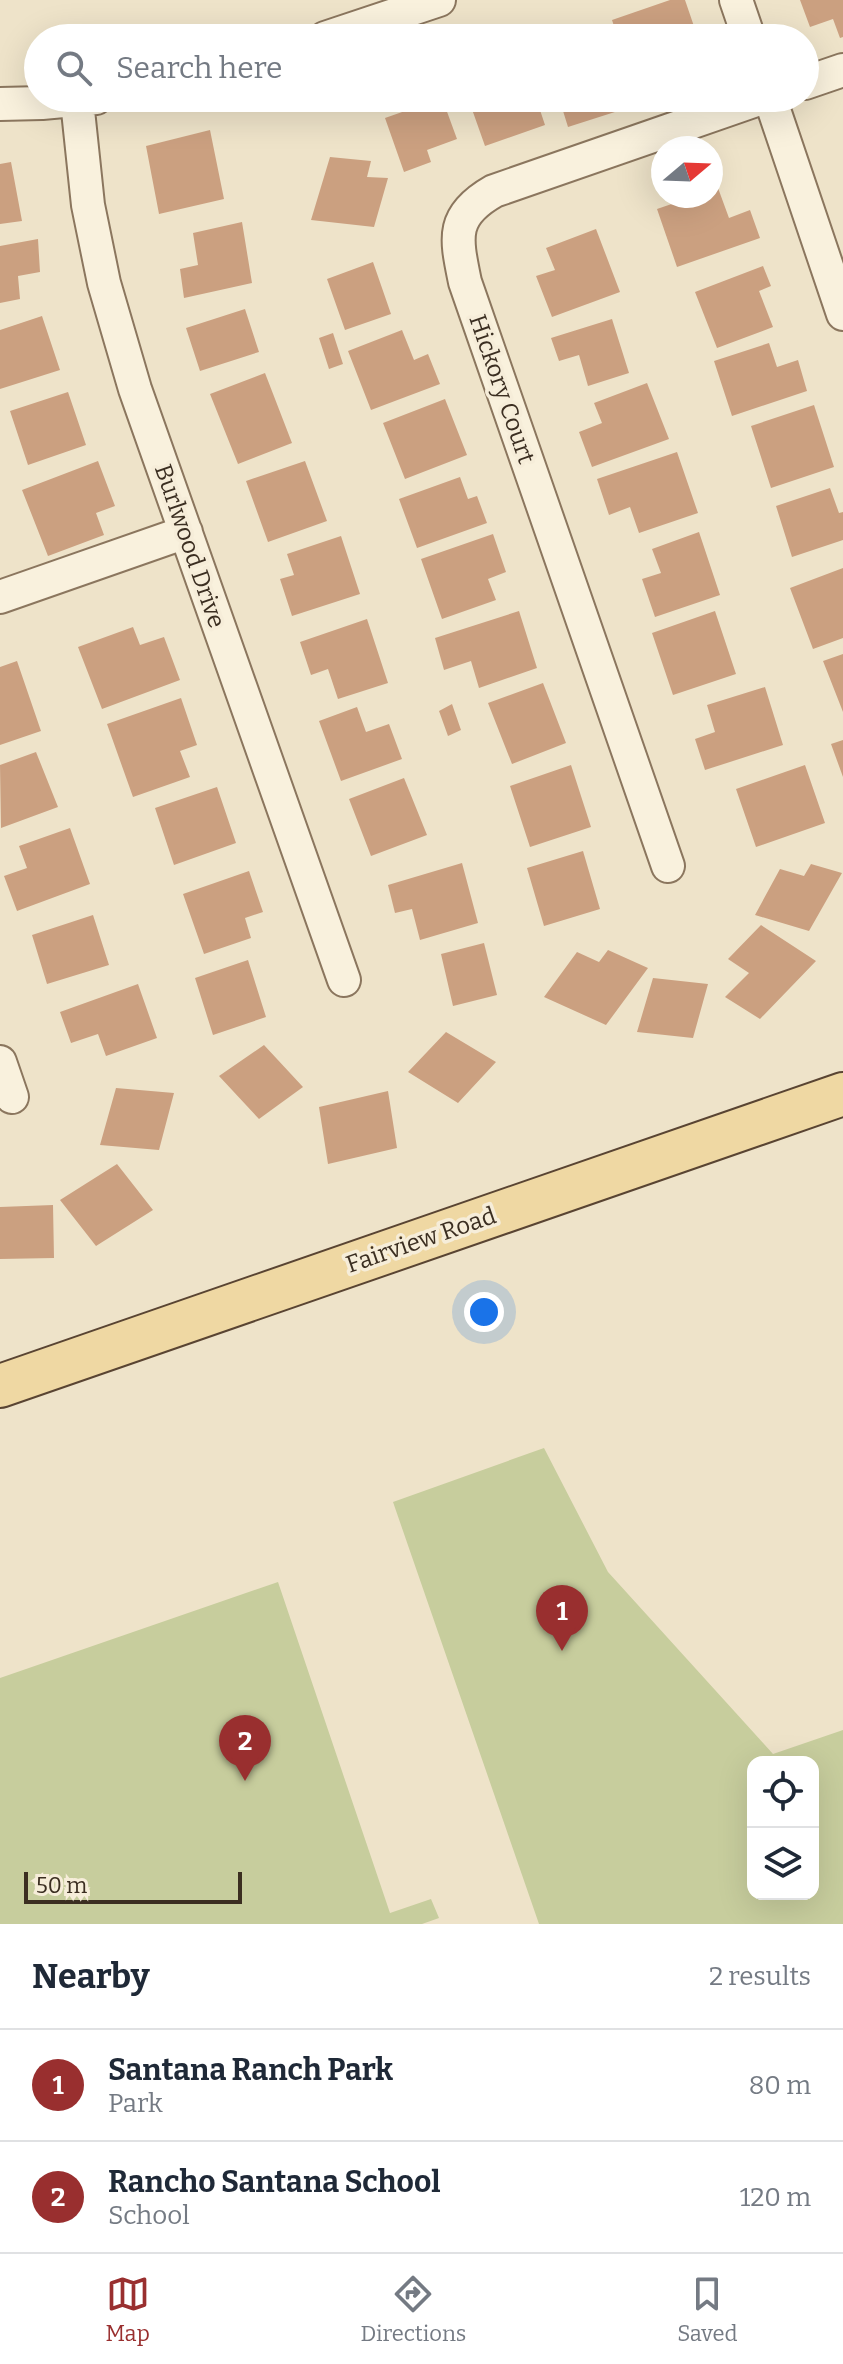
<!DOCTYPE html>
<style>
:root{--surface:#fff;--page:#f2f2f3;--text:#1f2937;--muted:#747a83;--line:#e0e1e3;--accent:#992f2f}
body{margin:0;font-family:Bitter,serif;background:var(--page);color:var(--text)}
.controls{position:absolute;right:24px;bottom:24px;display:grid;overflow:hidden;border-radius:16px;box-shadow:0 8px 32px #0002}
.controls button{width:72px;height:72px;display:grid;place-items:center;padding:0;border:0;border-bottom:2px solid var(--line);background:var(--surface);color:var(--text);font:40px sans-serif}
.compass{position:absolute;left:651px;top:136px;width:72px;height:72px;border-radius:50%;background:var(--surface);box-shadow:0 8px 32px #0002;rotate:71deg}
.scale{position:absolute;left:24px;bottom:20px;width:218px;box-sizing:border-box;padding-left:8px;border:4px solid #3b2e21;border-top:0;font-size:22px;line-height:28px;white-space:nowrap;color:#3b2e21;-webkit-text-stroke:6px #f6edd9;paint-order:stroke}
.you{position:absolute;left:484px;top:1312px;width:28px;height:28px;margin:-20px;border:6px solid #fff;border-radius:50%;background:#1a73e8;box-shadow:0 0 0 12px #1a73e833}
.badge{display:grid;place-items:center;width:52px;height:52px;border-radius:50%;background:var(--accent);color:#fff;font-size:26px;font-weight:700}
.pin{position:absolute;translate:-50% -66px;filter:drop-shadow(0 2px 4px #0008)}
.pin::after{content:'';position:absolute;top:42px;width:28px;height:24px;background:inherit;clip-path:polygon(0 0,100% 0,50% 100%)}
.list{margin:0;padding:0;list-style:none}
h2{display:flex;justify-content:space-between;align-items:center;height:104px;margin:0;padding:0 32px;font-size:34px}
h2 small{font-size:26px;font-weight:400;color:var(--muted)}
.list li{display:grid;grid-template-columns:52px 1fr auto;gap:24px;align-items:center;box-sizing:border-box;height:112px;padding:0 32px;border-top:2px solid var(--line)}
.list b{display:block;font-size:30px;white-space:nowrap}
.list p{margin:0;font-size:26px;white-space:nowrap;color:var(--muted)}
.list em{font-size:26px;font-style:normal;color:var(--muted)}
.icon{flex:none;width:44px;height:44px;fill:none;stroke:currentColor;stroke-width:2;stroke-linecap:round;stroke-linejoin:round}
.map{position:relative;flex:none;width:843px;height:1924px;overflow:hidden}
.search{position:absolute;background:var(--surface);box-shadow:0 8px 32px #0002;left:24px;right:24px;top:24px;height:88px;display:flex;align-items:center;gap:20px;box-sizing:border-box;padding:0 28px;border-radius:44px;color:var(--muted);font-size:30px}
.sheet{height:328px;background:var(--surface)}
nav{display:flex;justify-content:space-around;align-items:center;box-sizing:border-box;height:112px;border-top:2px solid var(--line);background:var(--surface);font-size:22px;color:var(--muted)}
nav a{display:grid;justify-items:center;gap:4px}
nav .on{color:var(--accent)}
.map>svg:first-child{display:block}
.green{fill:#c7cd9d;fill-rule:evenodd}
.building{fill:#cba080}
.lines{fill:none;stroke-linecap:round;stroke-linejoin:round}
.minor-casing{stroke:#8b765e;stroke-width:36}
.major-casing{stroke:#594432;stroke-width:46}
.minor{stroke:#f9f1dd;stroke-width:32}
.major{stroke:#efd8a3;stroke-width:42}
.labels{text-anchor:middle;stroke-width:7;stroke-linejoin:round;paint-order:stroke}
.street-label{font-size:24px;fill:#3b2e21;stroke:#f6edd9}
</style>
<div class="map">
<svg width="843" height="1924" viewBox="0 0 843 1924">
<rect width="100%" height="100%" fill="#eee3c9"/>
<path class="green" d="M544,1448L608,1572L773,1754L843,1730V1924H539L393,1502ZM753,1762H813V1894H753Z
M278,1582L390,1913L431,1899L439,1918L422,1924H0V1678Z"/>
<path class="building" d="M670,0H685L698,38H618L612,20Z
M800,0H843V37L840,38L833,19L810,27Z
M442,98L457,139L427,150L431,162L404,172L385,118Z
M468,98H536L545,125L485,146Z
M559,98H614L618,111L568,127Z
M210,130L224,199L159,214L146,146Z
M330,157L371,161L367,177L388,178L374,227L311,220Z
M11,162L22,221L0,224V164Z
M718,188L729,218L750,210L760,238L677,267L657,209L695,196H711V191Z
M242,222L252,283L184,298L180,269L198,265L193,233Z
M596,229L620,292L552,317L536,276L555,270L546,248Z
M38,239L40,272L18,276L20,299L0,303V246Z
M373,262L391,314L345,330L327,279Z
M763,266L771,286L759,291L773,327L717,348L695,292Z
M245,309L259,352L200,371L186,328Z
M42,316L60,370L0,389V330Z
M612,319L629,373L588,386L579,355L559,361L551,338Z
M402,330L414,360L428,354L440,384L371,410L348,351Z
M333,333L343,364L329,369L319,338Z
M769,343L777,367L798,360L807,391L732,416L714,361Z
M265,373L292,443L238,464L210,394Z
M647,383L669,439L592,467L579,432L602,423L594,403Z
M68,392L86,445L28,465L10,411Z
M445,399L467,455L405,479L383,423Z
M814,405L834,467L771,488L751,426Z
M677,452L698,513L639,533L630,507L609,515L597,479Z
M98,461L115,506L96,513L104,535L48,556L22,490Z
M305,461L327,521L268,542L246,481Z
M460,477L468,499L477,496L487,523L417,548L399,499Z
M830,488L839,513L843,512V540L792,557L776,506Z
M699,532L720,595L655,617L642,579L661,573L652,549Z
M493,534L506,572L488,579L496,600L442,619L421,559Z
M341,536L360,594L292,616L280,579L294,575L287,554Z
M843,568V638L813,649L790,588Z
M519,611L537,668L479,688L471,661L444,670L435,638Z
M715,611L736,674L673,695L652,633Z
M367,619L388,683L338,699L328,669L311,675L300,642Z
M133,627L140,645L164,637L180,680L102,709L78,647Z
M843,654V712L823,661Z
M17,661L41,731L0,745V667Z
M543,683L566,743L512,764L488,703Z
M765,687L783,745L705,770L695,739L715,732L707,705Z
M181,698L197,745L180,751L190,777L133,797L107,724Z
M452,704L461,730L448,736L439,711Z
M357,707L366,732L389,724L402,759L341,781L319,721Z
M843,740V777L831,744Z
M36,752L58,807L1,828L0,765Z
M571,765L591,827L530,847L510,786Z
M805,765L825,823L756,847L736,789Z
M404,778L427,835L371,856L349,799Z
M217,787L236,843L174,865L155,808Z
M70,828L90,884L17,911L4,876L27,868L19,846Z
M583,851L600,909L544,926L527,868Z
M462,863L478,923L420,940L412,909L395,913L388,885Z
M811,864L842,873L809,931L755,915L780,869L804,876Z
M249,871L263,912L245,918L251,938L204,954L183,894Z
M93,915L109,965L47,984L32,935Z
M761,925L816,961L760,1019L725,997L749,973L728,959Z
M484,943L497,995L453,1006L441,954Z
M608,950L648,968L606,1025L544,997L577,952L599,962Z
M248,960L266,1017L213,1035L195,978Z
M653,978L708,984L693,1038L637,1032Z
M138,984L157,1038L106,1056L98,1034L71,1043L60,1012Z
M446,1032L496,1062L458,1103L408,1072Z
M264,1045L303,1087L259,1119L219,1076Z
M116,1088L174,1093L159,1150L100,1145Z
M388,1091L397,1148L328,1164L319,1107Z
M117,1164L153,1210L96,1246L60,1200Z
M53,1205L54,1258L0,1259V1207Z"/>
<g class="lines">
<defs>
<path id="minor" d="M736,0L749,38
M325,38L439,0
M805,83L843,70
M770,98L843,314
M77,101L88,205L104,283L135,389L344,980
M0,104L42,103L96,98
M0,597L186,532
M668,866L465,282C456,238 450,216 494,191L762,98
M0,1062L12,1097"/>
<path id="major" d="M0,1386L843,1094"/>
</defs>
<use href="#minor" class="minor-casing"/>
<use href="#major" class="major-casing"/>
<use href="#minor" class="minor"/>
<use href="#major" class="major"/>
</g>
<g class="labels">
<g class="street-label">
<text transform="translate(502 389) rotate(71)" y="8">Hickory Court</text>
<text transform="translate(190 546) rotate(71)" y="8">Burlwood Drive</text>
<text transform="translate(421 1240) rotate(-19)" y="8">Fairview Road</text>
</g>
</g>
</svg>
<div class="controls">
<button><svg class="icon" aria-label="locate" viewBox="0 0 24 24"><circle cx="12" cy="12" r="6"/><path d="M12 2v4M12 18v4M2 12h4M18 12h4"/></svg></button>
<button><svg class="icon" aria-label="layers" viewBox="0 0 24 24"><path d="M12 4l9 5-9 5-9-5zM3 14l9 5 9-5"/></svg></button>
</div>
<svg class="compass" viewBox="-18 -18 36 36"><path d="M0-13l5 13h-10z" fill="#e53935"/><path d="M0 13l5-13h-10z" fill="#747a83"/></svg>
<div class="scale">50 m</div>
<div class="you"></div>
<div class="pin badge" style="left:562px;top:1651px">1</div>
<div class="pin badge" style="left:245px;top:1781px">2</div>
<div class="search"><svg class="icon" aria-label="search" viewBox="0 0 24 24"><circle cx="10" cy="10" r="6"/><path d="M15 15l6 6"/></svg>Search here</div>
</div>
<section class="sheet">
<h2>Nearby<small>2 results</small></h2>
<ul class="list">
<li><span class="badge">1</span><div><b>Santana Ranch Park</b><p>Park</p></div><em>80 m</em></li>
<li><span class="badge">2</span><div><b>Rancho Santana School</b><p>School</p></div><em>120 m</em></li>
</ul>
</section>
<nav>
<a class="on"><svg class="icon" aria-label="map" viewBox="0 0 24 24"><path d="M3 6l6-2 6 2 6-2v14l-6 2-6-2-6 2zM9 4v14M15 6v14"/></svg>Map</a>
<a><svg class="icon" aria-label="directions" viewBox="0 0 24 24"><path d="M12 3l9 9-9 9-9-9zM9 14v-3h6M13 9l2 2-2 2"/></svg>Directions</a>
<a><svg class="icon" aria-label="saved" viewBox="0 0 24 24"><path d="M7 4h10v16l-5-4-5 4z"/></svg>Saved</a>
</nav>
